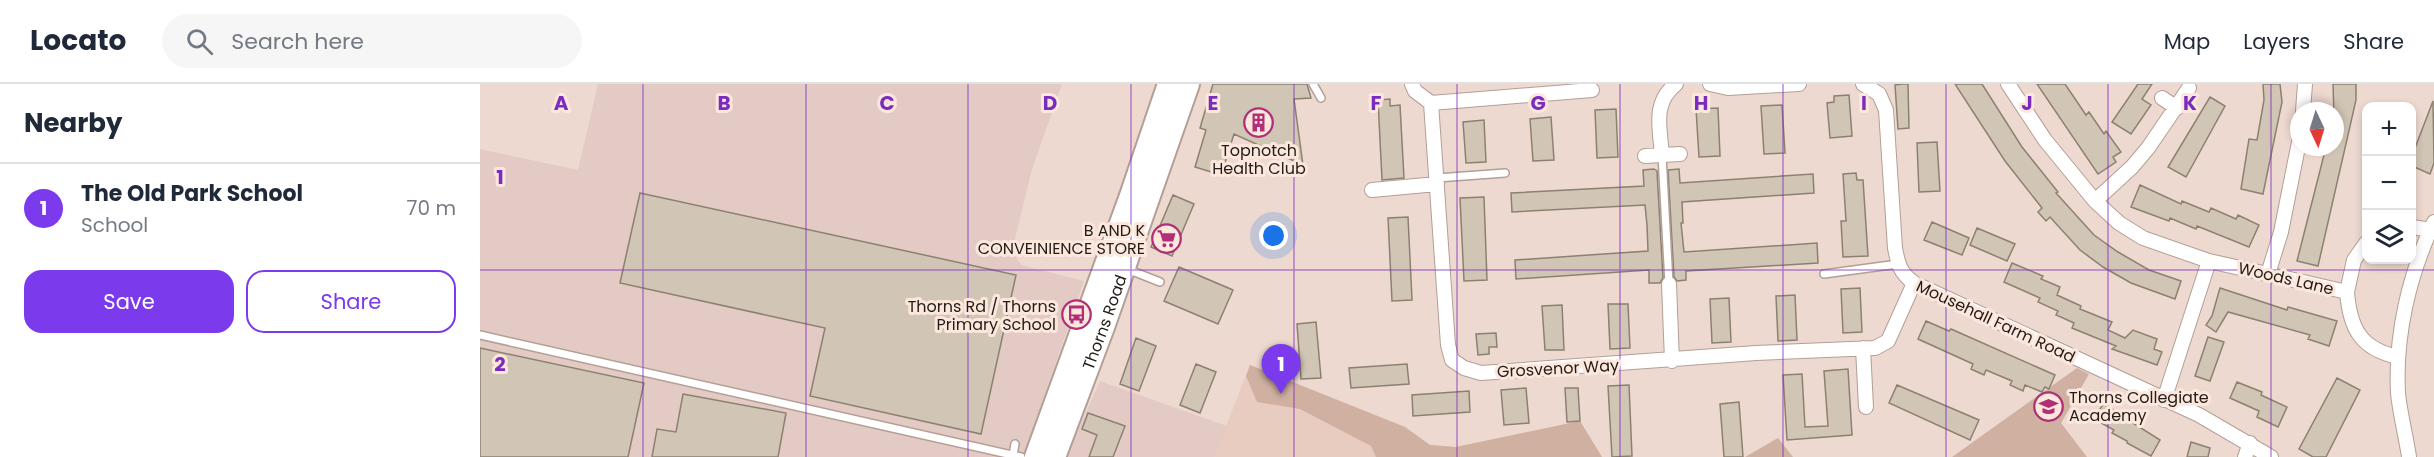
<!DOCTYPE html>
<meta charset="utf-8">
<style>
:root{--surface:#fff;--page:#f6f6f7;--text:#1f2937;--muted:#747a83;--line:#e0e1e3;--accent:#7c3aed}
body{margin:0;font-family:Poppins,sans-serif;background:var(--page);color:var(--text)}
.controls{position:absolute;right:18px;top:18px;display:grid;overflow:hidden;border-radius:12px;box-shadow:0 3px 9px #0003}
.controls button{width:54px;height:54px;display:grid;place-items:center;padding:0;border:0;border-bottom:2px solid var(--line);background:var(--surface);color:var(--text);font:30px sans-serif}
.compass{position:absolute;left:1810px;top:18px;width:54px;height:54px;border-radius:50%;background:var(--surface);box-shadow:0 3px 9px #0003;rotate:176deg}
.you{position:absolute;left:794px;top:152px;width:21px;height:21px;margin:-15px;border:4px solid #fff;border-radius:50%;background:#1a73e8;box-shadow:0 0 0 9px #1a73e833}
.badge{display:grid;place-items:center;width:39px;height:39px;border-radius:50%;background:var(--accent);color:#fff;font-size:20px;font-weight:700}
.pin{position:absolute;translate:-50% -50px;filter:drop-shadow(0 2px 3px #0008)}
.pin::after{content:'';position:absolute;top:32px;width:21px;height:18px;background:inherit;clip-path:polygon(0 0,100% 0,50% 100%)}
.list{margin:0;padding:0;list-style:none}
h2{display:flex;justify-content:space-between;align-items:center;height:78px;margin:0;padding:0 24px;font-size:26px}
h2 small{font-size:20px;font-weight:400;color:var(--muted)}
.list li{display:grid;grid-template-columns:39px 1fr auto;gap:18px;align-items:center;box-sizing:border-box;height:90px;padding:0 24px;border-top:2px solid var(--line)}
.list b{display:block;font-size:22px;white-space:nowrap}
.list p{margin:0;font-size:20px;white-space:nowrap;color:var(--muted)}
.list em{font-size:20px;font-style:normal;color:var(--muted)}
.actions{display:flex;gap:12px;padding:18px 24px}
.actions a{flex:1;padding:14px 0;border:2px solid var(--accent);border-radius:18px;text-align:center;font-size:21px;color:var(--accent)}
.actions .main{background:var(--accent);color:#fff}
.icon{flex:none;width:33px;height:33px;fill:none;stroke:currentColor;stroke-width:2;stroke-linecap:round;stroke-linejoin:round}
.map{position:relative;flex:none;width:1954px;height:373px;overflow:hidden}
header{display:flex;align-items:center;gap:36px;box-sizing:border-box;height:84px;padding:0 30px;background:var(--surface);border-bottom:2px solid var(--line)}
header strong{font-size:28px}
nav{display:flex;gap:33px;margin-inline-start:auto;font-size:21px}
.search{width:420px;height:54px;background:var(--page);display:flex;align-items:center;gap:15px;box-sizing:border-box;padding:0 21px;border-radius:33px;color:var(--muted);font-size:22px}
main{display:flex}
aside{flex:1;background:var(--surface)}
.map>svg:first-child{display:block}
.built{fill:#e8ccbf}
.industrial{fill:#e3cac4}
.green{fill:#cfb0a1}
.building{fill:#d1c5b5;stroke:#8c8171;stroke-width:1.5}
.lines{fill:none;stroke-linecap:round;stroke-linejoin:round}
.service-casing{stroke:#b39f96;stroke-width:10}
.minor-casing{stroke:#b39f96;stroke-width:16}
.trunk-casing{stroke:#b39f96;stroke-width:26}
.service{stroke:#fff;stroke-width:7}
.minor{stroke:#fff;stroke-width:14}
.trunk{stroke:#fff;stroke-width:22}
.grid{fill:none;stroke:#7b2cbf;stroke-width:1.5;stroke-opacity:0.55}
.labels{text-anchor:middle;stroke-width:6;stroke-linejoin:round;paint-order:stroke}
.poi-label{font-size:16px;fill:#231c18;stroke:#fce7dd;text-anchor:end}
.street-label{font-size:16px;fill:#231c18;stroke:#fce7dd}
.grid-label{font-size:20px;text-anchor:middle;font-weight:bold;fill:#7b2cbf;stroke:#fce7dd;stroke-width:6;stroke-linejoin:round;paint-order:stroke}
</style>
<header>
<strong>Locato</strong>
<div class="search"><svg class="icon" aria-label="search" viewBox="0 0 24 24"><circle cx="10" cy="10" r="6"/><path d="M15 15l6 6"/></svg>Search here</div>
<nav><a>Map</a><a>Layers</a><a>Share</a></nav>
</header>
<main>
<aside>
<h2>Nearby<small></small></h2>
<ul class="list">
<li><span class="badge">1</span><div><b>The Old Park School</b><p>School</p></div><em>70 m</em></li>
</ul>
<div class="actions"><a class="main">Save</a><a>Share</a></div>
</aside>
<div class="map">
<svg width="1954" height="373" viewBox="0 0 1954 373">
<rect width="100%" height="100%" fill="#eed9d0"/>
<path class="built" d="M770,281L925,343L950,361L976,363L1100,337L1122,373H734Z"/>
<path class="industrial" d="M118,0H582L552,85L532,167L541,181L604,197L543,373H0V65L98,86Z
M620,297L747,342L734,373H586Z"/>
<path class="green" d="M770,281L925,343L950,361L976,363L1100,337L1122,373H896L891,362L820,325L777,318L766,292Z
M1597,284L1609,290L1581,339L1607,373H1472Z
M1298,354L1313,373H1265Z"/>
<path class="building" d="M733,0H827L831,14L814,15L823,81L754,50L741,91L715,83L726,46L720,44Z
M1422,0H1428L1429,44L1418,45L1415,1Z
M1475,0H1502L1542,63L1578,108L1576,109L1614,151L1638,168L1669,186L1701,197L1695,215L1651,199L1623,183L1600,166L1570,133L1566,137L1558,128L1562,124L1525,77Z
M1557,0H1585L1606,31L1609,28L1624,50L1626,47L1641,68L1633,73L1636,78L1618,90Z
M1658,0H1672L1662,15L1671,21L1651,50L1632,38Z
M1783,0H1800L1802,18L1783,110L1761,105L1769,55L1777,56L1784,16Z
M1853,0H1876V16L1838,182L1817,177L1846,63H1855Z
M1369,11L1372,52L1350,54L1347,19L1354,18V12Z
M1730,13L1745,22L1706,93L1688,83Z
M910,15V22L920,21L924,94L902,96L898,16Z
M1953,17L1954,79L1950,90L1932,82V72Z
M1302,21L1305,69L1284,70L1281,22Z
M1238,24L1240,72L1219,73L1216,25Z
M1136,25L1138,73L1117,74L1115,26Z
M1071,33L1074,76L1053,77L1050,35Z
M1004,36L1006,78L986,79L983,38Z
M1457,58L1460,107L1439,108L1437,59Z
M1174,85L1177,87L1183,194L1180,199H1169V186L1036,195L1035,176L1168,167L1167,141L1165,121L1032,128L1031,109L1164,102L1163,86Z
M1199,85L1200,99L1333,90L1334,109L1202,118L1203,139H1201L1204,168L1337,159L1338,179L1206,187V196L1197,197L1194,193L1188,86Z
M1376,89L1377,96H1383L1388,172L1363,173L1361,137H1366L1363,90Z
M1660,101L1701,120L1702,117L1729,128L1731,124L1756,135L1758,131L1779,141L1769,163L1717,142L1716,145L1690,134L1689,137L1651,123Z
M160,109L536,191L501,350L330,312L345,244L140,199Z
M693,111L714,120L692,172L671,163Z
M1004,113L1007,196L984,197L980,114Z
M928,133L932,216L912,217L908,134Z
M1452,138L1489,154L1482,171L1444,156Z
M1497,144L1535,160L1527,177L1490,161Z
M1532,179L1563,192L1561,195L1580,203L1577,211L1601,222L1600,225L1632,238L1628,246L1645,254L1653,246L1677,255L1674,265L1682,268L1677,281L1632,265L1636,262L1592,244L1594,239L1576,231L1578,227L1558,218L1560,214L1524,198Z
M699,183L753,206L738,240L684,217Z
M1380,204L1382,248L1363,249L1361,205Z
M1740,204L1807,226L1808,223L1857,237L1849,262L1828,255L1830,251L1748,228L1736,248L1726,241L1732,232Z
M1315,211L1317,256L1298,257L1296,212Z
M1249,214L1251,258L1232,259L1230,215Z
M1128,220H1148L1150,264L1130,265Z
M1082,221L1084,266H1065L1062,222Z
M1446,237L1469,247L1471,245L1575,291L1569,305L1565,303L1562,308L1545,301L1543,307L1530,301L1532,297L1506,286L1504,291L1491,285L1493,280L1438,255Z
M836,238L841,294L821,295L817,240Z
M1016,249L1017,263H1009V270L998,271L996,250Z
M1728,253L1744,258L1730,297L1715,292Z
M656,254L676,262L659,307L640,300Z
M0,264L164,299L148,373H0Z
M716,280L736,288L720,329L700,321Z
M927,280L929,300L871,304L869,284Z
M1368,285L1372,351L1307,356L1303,291L1322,290L1325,343L1348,342L1344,287Z
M1857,294L1880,306L1846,373H1833L1819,365Z
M1757,298L1782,308L1781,311L1807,323L1798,343L1777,333L1779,327L1750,314Z
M1149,301L1152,372L1132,373L1128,302Z
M1417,301L1499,336L1490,356L1409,319Z
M1046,304L1049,339L1024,341L1021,306Z
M1085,304H1098L1100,337L1087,338Z
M989,307L990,328L933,332L932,311Z
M203,310L306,329L298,373H172L177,345L196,348Z
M1259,318L1263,373H1244L1240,320Z
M1623,320L1654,337L1653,339L1680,356L1671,372L1647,359V357L1632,349L1634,346L1614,335Z
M608,329L645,342L633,373H609L617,351L602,345Z
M1711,358L1730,364L1728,373H1707Z"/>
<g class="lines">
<defs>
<path id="service" d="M833,0L841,14
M1182,71L1189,200
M957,94L1025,89
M647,185L680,198
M1344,190L1418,180
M0,251L541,373
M533,371L535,360"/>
<path id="minor" d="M932,0L935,7L951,19
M1230,0L1248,4L1319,0
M1383,0L1399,10L1406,26L1415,164C1418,180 1420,189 1434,199L1719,331L1791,373
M1528,0L1565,56L1615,117L1639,139L1663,154L1729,177L1867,208L1874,176L1886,159
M1682,14L1697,24
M951,19L968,261L972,276L984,284L1001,289L1276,269L1395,264L1408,257L1434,199
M951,19L1112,6
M1823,27L1825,0
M1182,71C1180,44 1172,19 1196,0
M1165,72L1200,70
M892,106L957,100
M1615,117L1652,83L1668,64L1709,4
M1932,143L1951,146
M1788,190L1801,148L1819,58
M1189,200L1192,277
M1867,208C1870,245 1881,265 1918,273
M1383,264L1386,323
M1684,316L1729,177
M1765,373L1770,359
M1929,373C1926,352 1920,330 1918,309C1915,251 1929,191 1954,138"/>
<g id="trunk">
<path d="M556,373L651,112L689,0"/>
<path id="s1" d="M574,373L623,243L708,0"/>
</g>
</defs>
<use href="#service" class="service-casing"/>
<use href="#minor" class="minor-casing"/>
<use href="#trunk" class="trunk-casing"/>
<use href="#service" class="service"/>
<use href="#minor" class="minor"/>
<use href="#trunk" class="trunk"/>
</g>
<path class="grid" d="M163,0V373M326,0V373M488,0V373M651,0V373M814,0V373M977,0V373M1140,0V373M1303,0V373M1466,0V373M1628,0V373M1791,0V373M0,186H1954"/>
<defs>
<symbol id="building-ring" viewBox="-11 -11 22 22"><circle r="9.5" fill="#fce7dd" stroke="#b22e76" stroke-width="1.5"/><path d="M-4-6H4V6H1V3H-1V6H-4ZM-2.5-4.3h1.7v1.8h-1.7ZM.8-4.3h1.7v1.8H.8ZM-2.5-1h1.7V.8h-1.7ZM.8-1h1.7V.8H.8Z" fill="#b22e76"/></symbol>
<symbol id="supermarket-ring" viewBox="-11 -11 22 22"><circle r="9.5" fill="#fce7dd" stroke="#b22e76" stroke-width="1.5"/><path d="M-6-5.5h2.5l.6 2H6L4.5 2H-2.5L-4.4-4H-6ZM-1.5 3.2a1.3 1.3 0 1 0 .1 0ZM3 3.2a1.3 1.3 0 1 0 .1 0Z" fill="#b22e76"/></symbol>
<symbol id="bus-ring" viewBox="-11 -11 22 22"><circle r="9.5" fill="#fce7dd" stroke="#b22e76" stroke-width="1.5"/><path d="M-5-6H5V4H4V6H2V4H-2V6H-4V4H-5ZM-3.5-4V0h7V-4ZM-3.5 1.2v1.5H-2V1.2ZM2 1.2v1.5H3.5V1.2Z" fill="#b22e76"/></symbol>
<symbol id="school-ring" viewBox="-11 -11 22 22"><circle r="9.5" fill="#fce7dd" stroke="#b22e76" stroke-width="1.5"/><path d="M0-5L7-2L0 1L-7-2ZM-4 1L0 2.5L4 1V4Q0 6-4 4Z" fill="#b22e76"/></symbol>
</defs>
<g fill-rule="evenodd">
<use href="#building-ring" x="762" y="22" width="33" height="33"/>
<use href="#supermarket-ring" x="670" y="138" width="33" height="33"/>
<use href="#bus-ring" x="580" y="214" width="33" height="33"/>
<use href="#school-ring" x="1552" y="306" width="33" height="33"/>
</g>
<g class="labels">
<g class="poi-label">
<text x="779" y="72" text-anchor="middle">Topnotch<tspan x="779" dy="18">Health Club</tspan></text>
<text x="665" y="152">B AND K<tspan x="665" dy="18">CONVEINIENCE STORE</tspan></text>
<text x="576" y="228">Thorns Rd / Thorns<tspan x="576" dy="18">Primary School</tspan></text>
<text x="1589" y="319" text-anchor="start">Thorns Collegiate<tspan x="1589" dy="18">Academy</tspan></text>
</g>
<g class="street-label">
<text transform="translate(1806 194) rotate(13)" y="6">Woods Lane</text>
<text transform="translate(1516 237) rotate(25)" y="6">Mousehall Farm Road</text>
<text dy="6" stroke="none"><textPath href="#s1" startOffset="144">Thorns Road</textPath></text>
<text transform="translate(1078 284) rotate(-3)" y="6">Grosvenor Way</text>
</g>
</g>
<g class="grid-label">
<text x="81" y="26">A</text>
<text x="244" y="26">B</text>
<text x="407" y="26">C</text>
<text x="570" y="26">D</text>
<text x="733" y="26">E</text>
<text x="896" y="26">F</text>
<text x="1058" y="26">G</text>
<text x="1221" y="26">H</text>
<text x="1384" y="26">I</text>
<text x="1547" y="26">J</text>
<text x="1710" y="26">K</text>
<text x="20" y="100">1</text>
<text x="20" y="287">2</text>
</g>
</svg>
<div class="controls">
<button>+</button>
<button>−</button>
<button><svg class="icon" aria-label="layers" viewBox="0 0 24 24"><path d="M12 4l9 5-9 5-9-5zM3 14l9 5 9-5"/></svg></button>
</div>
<svg class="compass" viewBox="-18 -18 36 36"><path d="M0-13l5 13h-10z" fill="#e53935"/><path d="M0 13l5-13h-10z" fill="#747a83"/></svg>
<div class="you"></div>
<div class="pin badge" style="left:801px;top:310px">1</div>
</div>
</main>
